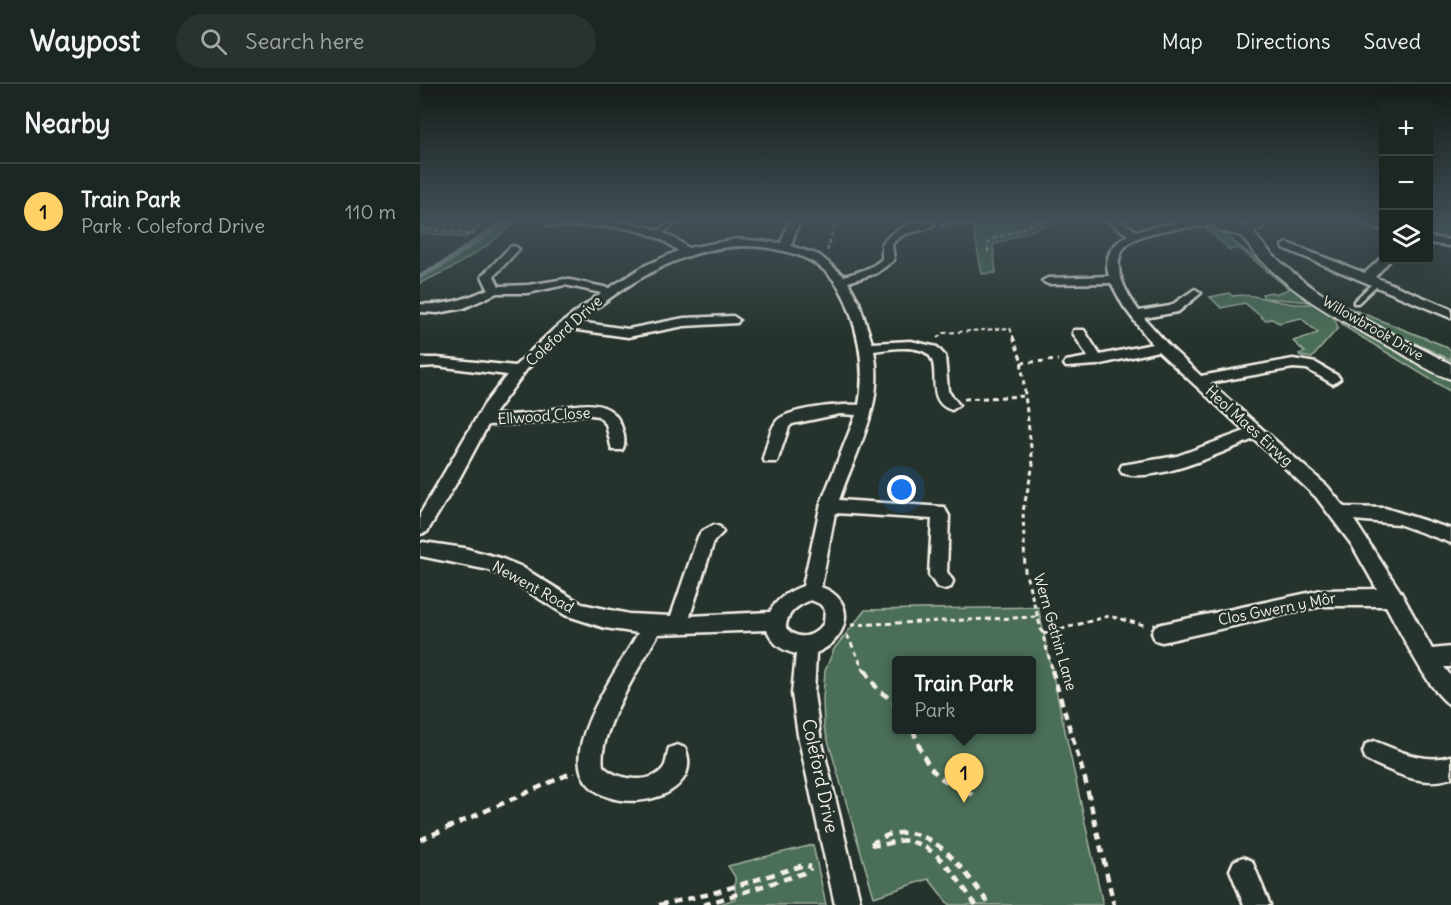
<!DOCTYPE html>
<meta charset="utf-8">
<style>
:root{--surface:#1c2622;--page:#29322f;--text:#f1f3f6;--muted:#a0a5a5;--line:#3a4340;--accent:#ffd166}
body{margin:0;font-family:Delius,sans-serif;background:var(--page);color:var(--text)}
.controls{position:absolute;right:18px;top:18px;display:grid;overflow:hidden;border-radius:6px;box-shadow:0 6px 24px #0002}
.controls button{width:54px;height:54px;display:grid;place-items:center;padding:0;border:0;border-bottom:2px solid var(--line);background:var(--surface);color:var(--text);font:30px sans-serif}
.you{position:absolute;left:482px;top:406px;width:21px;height:21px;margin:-15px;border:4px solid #fff;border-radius:50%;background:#1a73e8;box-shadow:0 0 0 9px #1a73e833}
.badge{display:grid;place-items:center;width:39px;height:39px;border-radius:50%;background:var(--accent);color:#111;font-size:20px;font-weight:700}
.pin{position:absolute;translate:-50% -50px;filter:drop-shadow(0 2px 3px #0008)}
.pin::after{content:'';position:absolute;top:32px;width:21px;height:18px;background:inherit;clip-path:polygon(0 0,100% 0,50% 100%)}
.popup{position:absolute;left:472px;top:572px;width:144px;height:78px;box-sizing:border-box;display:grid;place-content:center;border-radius:6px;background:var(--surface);filter:drop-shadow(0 2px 4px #0005);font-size:20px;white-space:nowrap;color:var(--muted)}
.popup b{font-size:22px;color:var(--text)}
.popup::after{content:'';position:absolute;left:50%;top:100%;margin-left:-12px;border:12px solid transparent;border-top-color:var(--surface)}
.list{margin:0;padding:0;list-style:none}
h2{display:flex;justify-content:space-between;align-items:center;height:78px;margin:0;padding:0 24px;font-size:26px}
h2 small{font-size:20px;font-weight:400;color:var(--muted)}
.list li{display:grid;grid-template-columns:39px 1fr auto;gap:18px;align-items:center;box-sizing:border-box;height:96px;padding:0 24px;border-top:2px solid var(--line)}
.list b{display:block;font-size:22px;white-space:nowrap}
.list p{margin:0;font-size:20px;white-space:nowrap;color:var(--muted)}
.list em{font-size:20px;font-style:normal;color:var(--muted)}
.icon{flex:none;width:33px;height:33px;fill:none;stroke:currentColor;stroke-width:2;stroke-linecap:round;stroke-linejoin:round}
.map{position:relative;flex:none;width:1031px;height:821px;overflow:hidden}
header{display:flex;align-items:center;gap:36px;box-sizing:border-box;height:84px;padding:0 30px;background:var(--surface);border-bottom:2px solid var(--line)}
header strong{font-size:28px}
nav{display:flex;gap:33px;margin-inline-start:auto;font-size:21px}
.search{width:420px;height:54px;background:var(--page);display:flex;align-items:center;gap:15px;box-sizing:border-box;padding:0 21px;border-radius:33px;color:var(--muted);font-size:22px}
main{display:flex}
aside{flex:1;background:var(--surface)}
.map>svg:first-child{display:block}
.green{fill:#4c6e59;stroke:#a0b0a0;stroke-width:1.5;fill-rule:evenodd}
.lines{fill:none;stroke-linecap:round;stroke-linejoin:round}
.stream{stroke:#8f9fa1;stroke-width:4}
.lane-casing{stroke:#f4f1e8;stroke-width:5}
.street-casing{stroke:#f4f1e8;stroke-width:5}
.secondary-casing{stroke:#f4f1e8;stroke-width:4}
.path-far2{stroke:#f4f1e8;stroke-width:2;stroke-dasharray:4.5 3;stroke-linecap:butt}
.path-far1{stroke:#f4f1e8;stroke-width:3;stroke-dasharray:5 4;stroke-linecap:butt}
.path{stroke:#f4f1e8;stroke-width:4.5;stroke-dasharray:8 6;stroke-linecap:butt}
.lane{fill:#26332d;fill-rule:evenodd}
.street{fill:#26332d;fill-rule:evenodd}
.secondary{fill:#26332d;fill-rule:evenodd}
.labels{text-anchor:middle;stroke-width:5;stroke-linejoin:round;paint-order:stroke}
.far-street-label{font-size:14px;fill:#f4f1e8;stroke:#26332d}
.street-label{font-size:15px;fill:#f4f1e8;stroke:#26332d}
.near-street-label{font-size:18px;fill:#f4f1e8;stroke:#26332d}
</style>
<header>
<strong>Waypost</strong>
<div class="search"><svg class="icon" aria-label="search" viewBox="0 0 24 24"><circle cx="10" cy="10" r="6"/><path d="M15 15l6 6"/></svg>Search here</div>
<nav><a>Map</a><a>Directions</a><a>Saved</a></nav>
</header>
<main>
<aside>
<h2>Nearby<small></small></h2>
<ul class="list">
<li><span class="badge">1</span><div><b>Train Park</b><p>Park · Coleford Drive</p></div><em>110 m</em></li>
</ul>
</aside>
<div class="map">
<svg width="1031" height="821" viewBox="0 0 1031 821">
<rect width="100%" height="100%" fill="#26332d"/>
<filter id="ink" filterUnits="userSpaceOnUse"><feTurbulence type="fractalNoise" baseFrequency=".0167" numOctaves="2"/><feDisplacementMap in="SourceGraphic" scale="12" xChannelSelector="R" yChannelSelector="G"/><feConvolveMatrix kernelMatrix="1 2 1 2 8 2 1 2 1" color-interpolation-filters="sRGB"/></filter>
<g filter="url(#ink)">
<path class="green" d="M0,137H69L45,154L0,148Z
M80,137H96L68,161L32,184L0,199V191L26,176Z
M521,137H637L573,161L576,189L562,190L553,142L522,143Z
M1008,137H1031V155L1009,153Z
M785,144L801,148L893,218L844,214L842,210L851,208L855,210L869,205L819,164L810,166Z
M809,209L812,212C833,208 856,220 878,220C883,221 891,219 897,220C905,222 916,235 918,244L892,274L881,272L879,270L885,268L873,257L898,249L881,234L859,239L852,235L845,236L825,219L801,224L790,213Z
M927,223L1020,260L1031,266V276L965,245Z
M911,227L1031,296V308L925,243Z
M618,523L683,821H529L509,795L454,813L404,643L403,614L405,587L414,565L445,526ZM612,576V646H476V576Z
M393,761L406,821H297L315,815V793L308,782Z"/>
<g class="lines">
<path class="stream" d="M0,193L21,182L88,137"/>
<defs>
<path id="lane" d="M252,137H258L241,150H237V148Z
M955,197L960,198L938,219H934V217Z"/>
<path id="street" d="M128,137C177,137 228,131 268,164L317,155L361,159L369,137H379L371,162L399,171L424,192C438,188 451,185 462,175V160C471,147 499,130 514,141C501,150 486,144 472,160L474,176L457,189L428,198L439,218L452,259L491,257L517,263L525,272L528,307L539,321L532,326C499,316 529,274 500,266C486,262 469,265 454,267C465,321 436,366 419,416L524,423L529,432L527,488L533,497L531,503L524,505L517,503L509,491L512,435L415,429L401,503C438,516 429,556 396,569L394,610L400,651L441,821H415L378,651L372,610L376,570C361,566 354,561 347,546L238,550C221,582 177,648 183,682C195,696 232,702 244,683C247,678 247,670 249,664L257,661L265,664C291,726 149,741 160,667C165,630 199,583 218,549L185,544L145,531L87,494L69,486L0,472V460L3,458L44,464L80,474L100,482L162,520L209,530L251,532L278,453L281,448L294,441L300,443L303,448L294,457L270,532L350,528C357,514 369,507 383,502L401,419L436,331L420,330L372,340L369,343L357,378H345L343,374C347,363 349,347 356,338C366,324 423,320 439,321C445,289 441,259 430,228C419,194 399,175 364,167C286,147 216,192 158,238L208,245L264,234L313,232L319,236L317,239L264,242L208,253L150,245L107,285L73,331C87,331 101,331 115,329C142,325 190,305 202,344C204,350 206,360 202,366H192L186,340L178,332L165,330L115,339L68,341L40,393L7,448L0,450V430L64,321L87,291L17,282L0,283V274H17L95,282L134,245L181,209L145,201L108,209H77L44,224L18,229L0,228V220C26,222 45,215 68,205L62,192L90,163L94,162L99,165L74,192L79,202L108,201L145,195L189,204L224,182L258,167C223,137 176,142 132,142L128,141ZM391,516L400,520L405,526L404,539C394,553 379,558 366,544C366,529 378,521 391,516Z
M688,137H700L717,147L757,138L802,137L797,141C737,146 662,147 719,227L750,222L775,205L781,209L758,228L724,234L750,263L781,292L873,275L896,279L918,292L920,295L913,300L887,285L873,284L790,299L908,403L924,423L965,424L1031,445V459L978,440L934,436L980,507L1012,565L1031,563V583H1024L1031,592V621C1011,612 978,543 966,522H902L742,558L735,556L732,549L735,542L742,540L902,506L957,505L932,461L896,413L834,355C802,368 736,400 702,389L700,385L702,381L757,372L825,347L738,267L677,281L646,283L644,280L646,277L668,273L653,249L654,246H664L680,271L732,260L704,223L691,199L628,200L622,197L628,194L689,192C683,173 692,160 708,151Z
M938,137H954L964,140V147Z
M1008,153L1031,156V162L1008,159Z
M867,159L945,189L961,174L970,176L955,193L1031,225V234L863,164L862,162Z
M954,657C980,667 1003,680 1031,672V694C1001,704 974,688 946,676L943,668L946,660Z
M823,773L832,777L850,821H824L810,786L814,777Z"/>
<path id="secondary" d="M789,137H806L823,143L834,137L842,138L845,141L834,149C880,210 965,245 1031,280V295C1013,290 995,277 978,267C921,237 859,205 821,152L800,147Z"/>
</defs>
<use href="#lane" class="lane-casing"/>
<use href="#street" class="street-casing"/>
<use href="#secondary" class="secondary-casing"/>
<path class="path-far2" d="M520,140L560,137
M0,144L53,151L63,137
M407,167L416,137
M568,168V160L571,156L622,137
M517,254L524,249L590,244L594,255"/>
<path class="path-far1" d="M593,253L601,275L613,381L603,427L605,487L633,588
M601,279L638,276
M544,315L606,312
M431,541L616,533
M623,550L689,532L727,542
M427,551L445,588"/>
<path class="path" d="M445,586L458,606L476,619
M632,586L665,695L694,821
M493,646C508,687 513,693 553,711
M0,756L149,690H155
M451,760C458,756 465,751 472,750C517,740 547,792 570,821
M451,760C463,765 474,754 488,757C519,762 539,798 556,821
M239,821L290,810L384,781L391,783
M283,821L384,789L391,784"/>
<use href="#lane" class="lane"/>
<use href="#street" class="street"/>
<use href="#secondary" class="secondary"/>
</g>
</g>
<linearGradient id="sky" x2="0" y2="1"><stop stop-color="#151c19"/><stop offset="0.54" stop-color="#415057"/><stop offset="1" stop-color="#415057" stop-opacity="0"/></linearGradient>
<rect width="1031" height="252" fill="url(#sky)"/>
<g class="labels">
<g class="far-street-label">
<text transform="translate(953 244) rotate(30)" y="5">Willowbrook Drive</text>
</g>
<g class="street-label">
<text transform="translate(144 247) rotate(-42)" y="5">Coleford Drive</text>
<text transform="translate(124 332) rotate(-4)" y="5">Ellwood Close</text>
<text transform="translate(829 342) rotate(42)" y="5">Heol Maes Eirwg</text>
<text transform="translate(113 503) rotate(29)" y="5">Newent Road</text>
<text transform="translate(857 525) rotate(-11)" y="5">Clos Gwern y Môr</text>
<text transform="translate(635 548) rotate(74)" y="5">Wern Gethin Lane</text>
</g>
<g class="near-street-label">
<text transform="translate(400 692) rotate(78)" y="6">Coleford Drive</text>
</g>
</g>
</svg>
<div class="controls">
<button>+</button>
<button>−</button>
<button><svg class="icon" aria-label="layers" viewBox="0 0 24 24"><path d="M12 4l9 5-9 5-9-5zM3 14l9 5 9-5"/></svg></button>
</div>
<div class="you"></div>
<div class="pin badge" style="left:544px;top:719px">1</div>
<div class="popup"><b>Train Park</b>Park</div>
</div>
</main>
